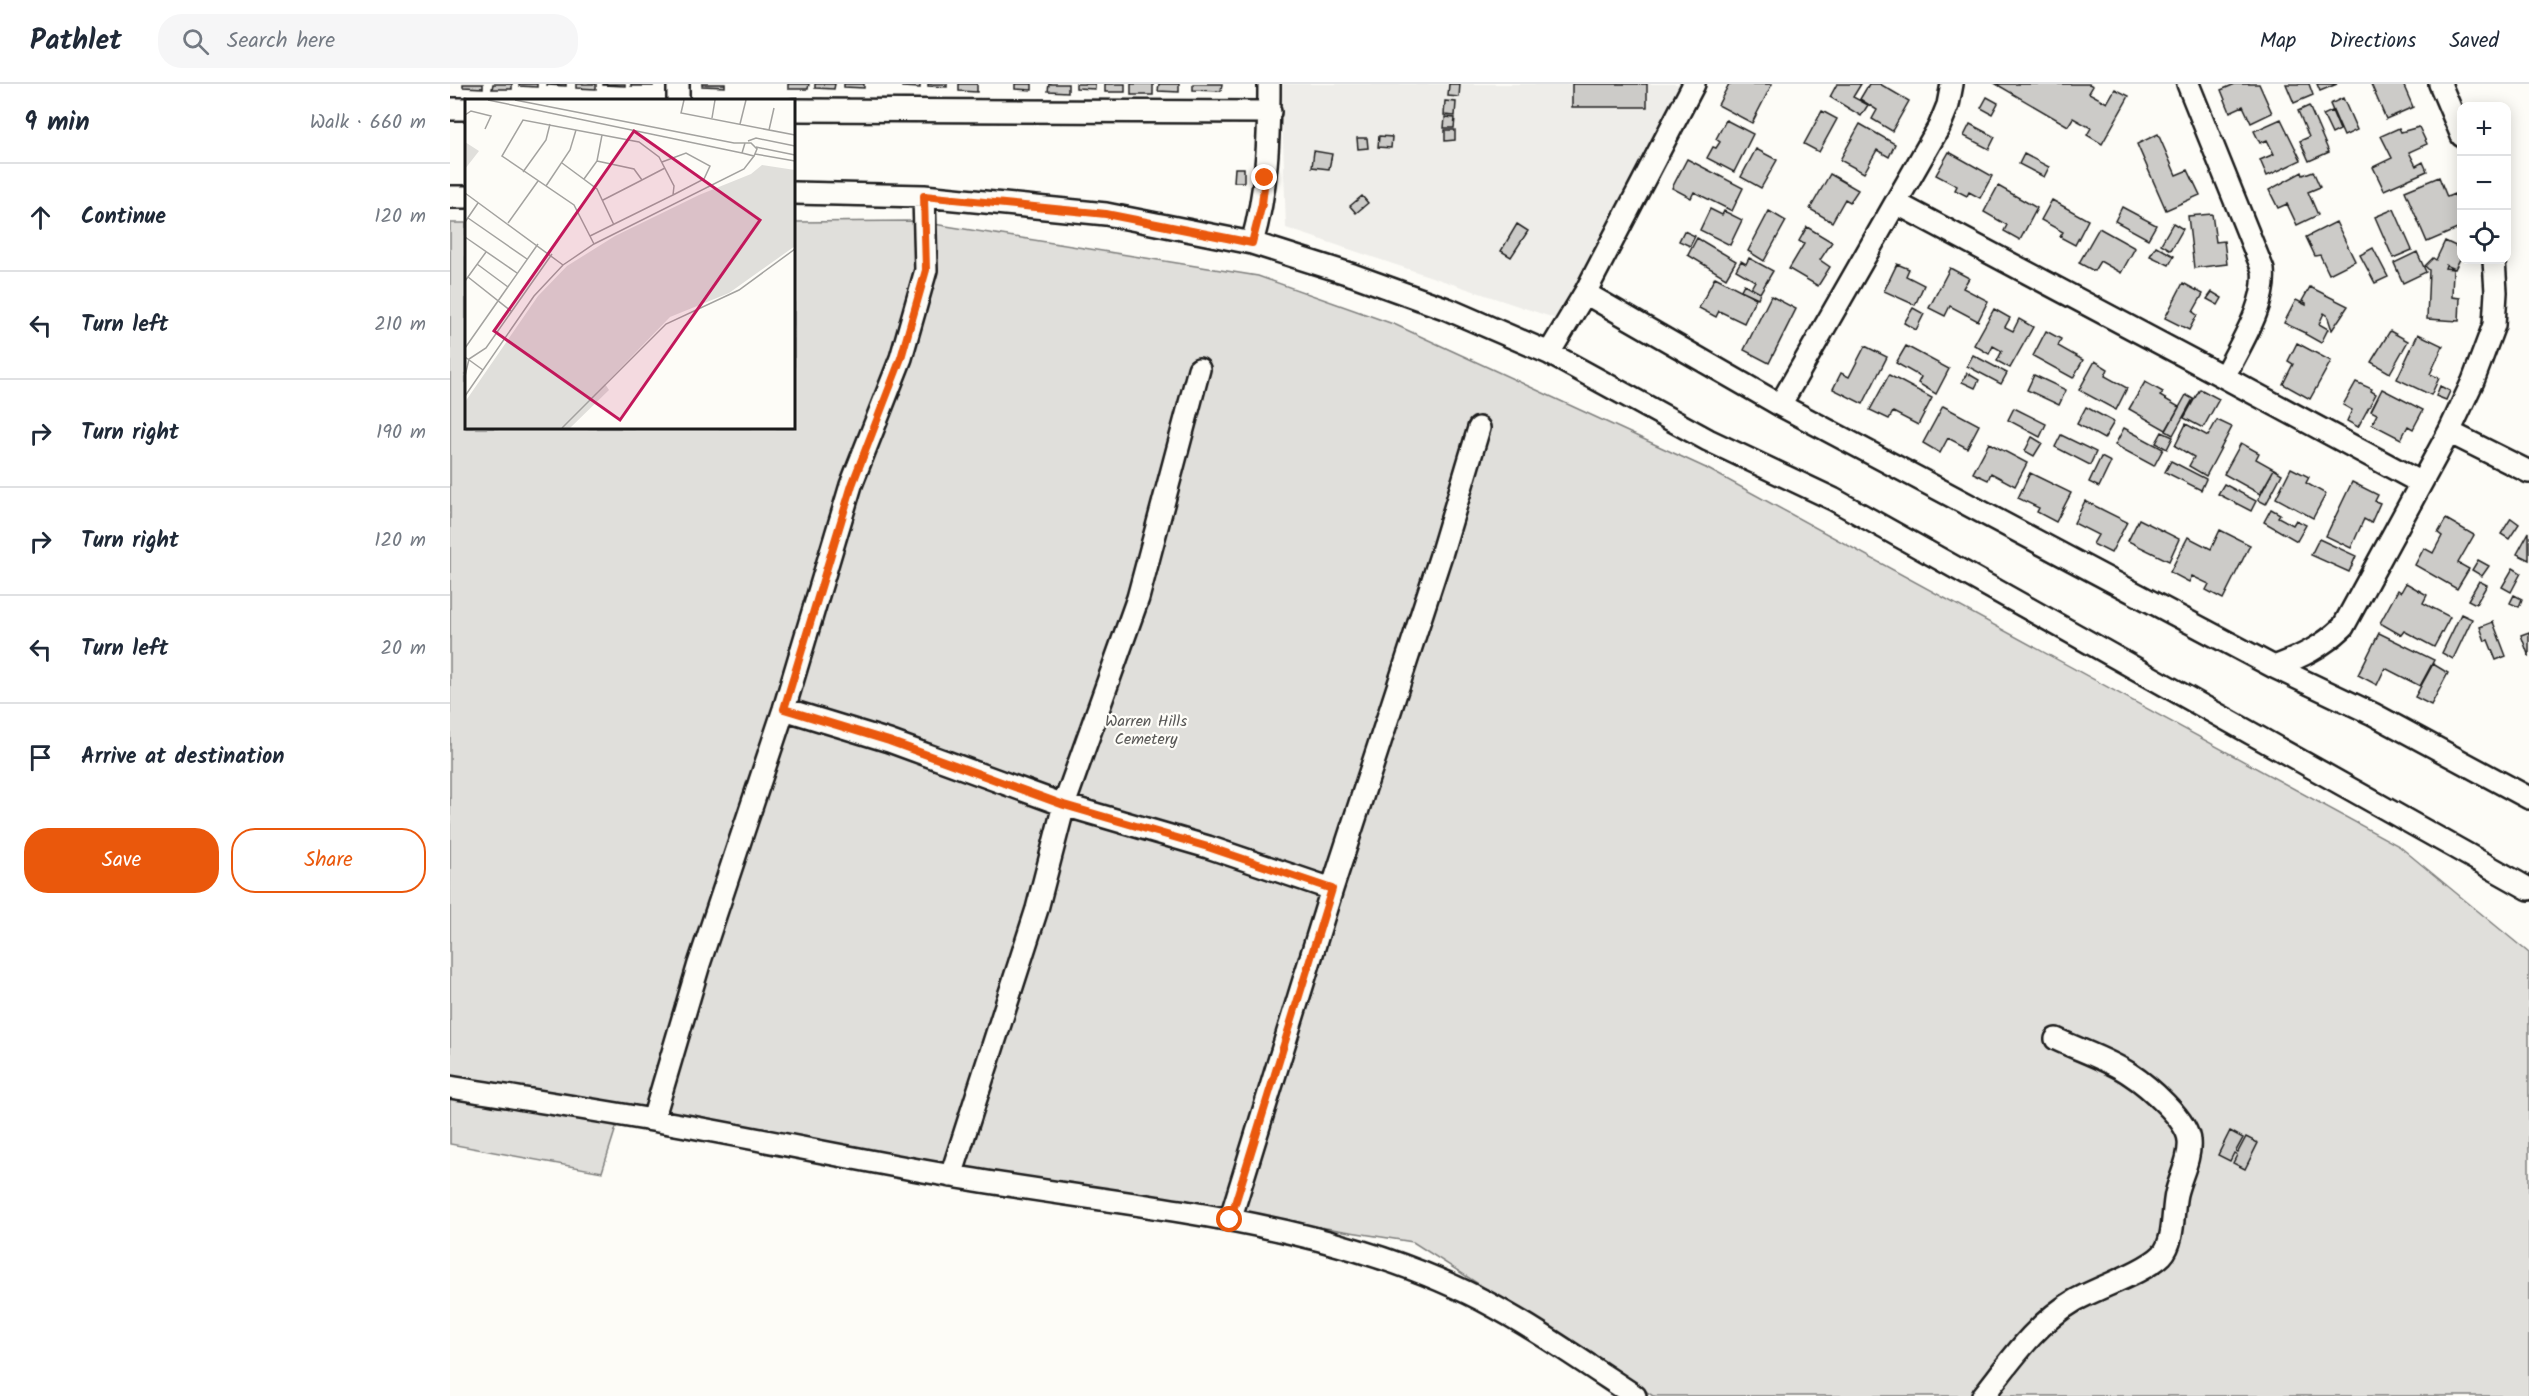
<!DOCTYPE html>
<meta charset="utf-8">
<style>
:root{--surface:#fff;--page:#f6f6f7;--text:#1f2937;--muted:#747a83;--line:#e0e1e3;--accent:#ea580c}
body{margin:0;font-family:Kalam,sans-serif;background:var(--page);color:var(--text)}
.controls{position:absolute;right:18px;top:18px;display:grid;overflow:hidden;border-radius:12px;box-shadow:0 3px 15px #0003}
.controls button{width:54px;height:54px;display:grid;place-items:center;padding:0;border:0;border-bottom:2px solid var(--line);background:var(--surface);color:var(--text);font:30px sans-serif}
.stop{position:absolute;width:18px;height:18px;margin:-14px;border:4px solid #ea580c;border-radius:50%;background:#fff}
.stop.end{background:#ea580c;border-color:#fff;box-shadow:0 2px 6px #0008}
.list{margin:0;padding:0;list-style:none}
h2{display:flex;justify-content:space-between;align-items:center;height:78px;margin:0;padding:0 24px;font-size:26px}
h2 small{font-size:20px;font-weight:400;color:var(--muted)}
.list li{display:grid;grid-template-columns:39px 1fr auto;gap:18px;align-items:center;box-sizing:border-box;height:108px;padding:0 24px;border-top:2px solid var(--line)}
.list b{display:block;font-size:22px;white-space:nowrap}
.list em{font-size:20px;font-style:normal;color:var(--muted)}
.actions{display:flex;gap:12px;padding:18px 24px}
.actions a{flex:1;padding:14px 0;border:2px solid var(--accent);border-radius:24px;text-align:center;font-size:21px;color:var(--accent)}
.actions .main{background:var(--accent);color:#fff}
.icon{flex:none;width:33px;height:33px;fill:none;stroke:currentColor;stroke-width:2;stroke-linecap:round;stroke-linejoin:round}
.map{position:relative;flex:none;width:2079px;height:1312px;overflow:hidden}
header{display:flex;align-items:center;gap:36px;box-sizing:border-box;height:84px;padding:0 30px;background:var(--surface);border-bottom:2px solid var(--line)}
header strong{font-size:28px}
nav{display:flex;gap:33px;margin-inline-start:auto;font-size:21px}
.search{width:420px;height:54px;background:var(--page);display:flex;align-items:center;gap:15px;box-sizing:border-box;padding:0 21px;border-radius:24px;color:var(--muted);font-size:22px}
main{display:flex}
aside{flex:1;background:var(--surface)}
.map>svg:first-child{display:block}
.built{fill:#eeede9}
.green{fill:#e0dfdb;stroke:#7e7e7c;stroke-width:1.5}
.building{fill:#cccbc8;stroke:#1c1c1c;stroke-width:1.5}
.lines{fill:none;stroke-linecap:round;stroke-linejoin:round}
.minor-casing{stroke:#1c1c1c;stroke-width:26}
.minor{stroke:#fdfcf7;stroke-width:21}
.route{stroke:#ea580c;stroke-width:8}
.labels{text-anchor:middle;stroke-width:4.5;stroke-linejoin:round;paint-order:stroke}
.park-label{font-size:16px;fill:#575655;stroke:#fdfcf7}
.inset-road{fill:none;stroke:#a3a29f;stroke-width:1.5}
.view{fill:#c2185b;fill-opacity:0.15;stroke:#c2185b;stroke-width:3}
.inset-edge{fill:none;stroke:#1c1c1c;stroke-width:3}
</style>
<header>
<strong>Pathlet</strong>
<div class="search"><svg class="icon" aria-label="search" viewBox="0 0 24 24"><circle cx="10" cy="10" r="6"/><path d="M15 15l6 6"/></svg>Search here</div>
<nav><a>Map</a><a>Directions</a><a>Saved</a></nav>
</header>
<main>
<aside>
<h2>9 min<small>Walk · 660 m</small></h2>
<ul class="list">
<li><svg class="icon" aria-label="ahead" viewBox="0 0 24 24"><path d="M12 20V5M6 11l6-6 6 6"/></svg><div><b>Continue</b></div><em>120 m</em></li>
<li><svg class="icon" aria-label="left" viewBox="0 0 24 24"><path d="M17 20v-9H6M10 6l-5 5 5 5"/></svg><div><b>Turn left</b></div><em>210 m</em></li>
<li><svg class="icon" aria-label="right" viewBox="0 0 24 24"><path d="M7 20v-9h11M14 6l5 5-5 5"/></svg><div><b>Turn right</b></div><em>190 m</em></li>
<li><svg class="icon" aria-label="right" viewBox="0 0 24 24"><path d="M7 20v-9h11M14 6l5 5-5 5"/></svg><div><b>Turn right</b></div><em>120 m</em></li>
<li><svg class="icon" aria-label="left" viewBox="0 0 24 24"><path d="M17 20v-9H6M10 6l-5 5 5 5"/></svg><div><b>Turn left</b></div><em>20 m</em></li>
<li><svg class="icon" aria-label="arrive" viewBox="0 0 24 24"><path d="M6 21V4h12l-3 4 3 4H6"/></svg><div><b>Arrive at destination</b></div></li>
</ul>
<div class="actions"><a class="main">Save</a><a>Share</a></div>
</aside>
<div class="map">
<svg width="2079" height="1312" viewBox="0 0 2079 1312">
<rect width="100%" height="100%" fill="#fdfcf7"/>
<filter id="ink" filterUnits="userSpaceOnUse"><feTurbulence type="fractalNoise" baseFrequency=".0167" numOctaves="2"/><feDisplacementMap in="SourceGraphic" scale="12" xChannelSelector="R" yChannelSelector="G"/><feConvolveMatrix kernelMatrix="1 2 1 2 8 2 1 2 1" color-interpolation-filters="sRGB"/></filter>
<g filter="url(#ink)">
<path class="built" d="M811,0H1240L1138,205L1104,234L836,144L832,26L802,24Z"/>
<path class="green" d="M465,137L808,192L946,241L1256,384L1949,762L2079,869V1312H1203L963,1158L170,1031L152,1088L0,1060V139H16V344H344V138Z"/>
<path class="building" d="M13,0H33V4L13,3Z
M43,0H62V5H42Z
M69,0H87V3L69,2Z
M97,0H116V2L97,1Z
M126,0H146V5L126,4Z
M153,0H175V2L153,1Z
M181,0H203V2H181Z
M252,0H275V3L252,2Z
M338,0H359L358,5H338Z
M365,0H385L384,5L365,4Z
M394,0H414V4L394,3Z
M452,0H470V4L452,3Z
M478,0H497V3L478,2Z
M509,0H527V8L509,7Z
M565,0H582V6L565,5Z
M599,0H618V8L598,7Z
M626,0H645V5L626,4Z
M655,0H675V8H655Z
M681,0H703V11H681Z
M709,0H729V8L708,7Z
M743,0H772L771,7L743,6Z
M999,0H1010L1009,13L998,12Z
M1122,0H1197V23H1122Z
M1279,0H1322L1302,39L1268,21Z
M1387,0H1411L1403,13L1418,21L1411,32L1380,13Z
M1419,0H1430L1459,17L1442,47L1422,35L1427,26L1410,15Z
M1546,0H1639L1643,2L1639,9L1657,19L1665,5L1679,12L1652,60L1637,51L1641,44L1623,34L1618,42Z
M1785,0H1809L1822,29L1801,39L1793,22L1780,28L1771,6Z
M1836,0H1859L1863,11L1844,19Z
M1867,0H1887L1870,7Z
M1921,0H1953L1963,23L1936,35Z
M1537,13L1548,19L1542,30L1531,24Z
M1893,14L1907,46L1894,52L1880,20Z
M995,17L1006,18L1005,32L994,31Z
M1859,22L1879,68L1859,77L1850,57L1859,53L1848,27Z
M1372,27L1387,35L1369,68L1354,60Z
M1882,27L1890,46L1882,50L1873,31Z
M995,33L1005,34L1004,44H994Z
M1831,35L1851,76L1817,92L1810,76L1824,70L1817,56L1810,59L1804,47Z
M1276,36L1303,50L1284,88L1257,74L1263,63L1266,64L1270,58L1266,55Z
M1410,40L1445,60L1439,73L1427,66L1414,89L1390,76Z
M1520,40L1545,53L1539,65L1514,52Z
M1969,43L1977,60L1959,68L1966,82L1973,78L1977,87L1934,106L1923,83L1942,74L1931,52L1949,44L1951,48Z
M995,46H1005V56L995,57Z
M1708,50L1726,91L1738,86L1750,111L1716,126L1687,60Z
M929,52L942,53L941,64L928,63Z
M907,54H917L918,64L908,65Z
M1306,65L1327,76L1311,104L1291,93Z
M864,67L882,70L879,85L862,83Z
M1499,68L1542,92L1530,114L1519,108L1517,112L1505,106L1507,102L1486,91Z
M1574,70L1599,83L1594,93L1569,80Z
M1237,75L1293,104L1282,127L1244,108L1241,114L1222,104Z
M785,84H794V98H784Z
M1863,87L1870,103L1858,108L1868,131L1847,141L1837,120L1828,124L1819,106L1852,88L1853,91Z
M1380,90L1408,106L1400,118L1395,115L1382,138L1360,125Z
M1989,93L1997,113L2004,110L2012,127V143L1977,158L1955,107Z
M1548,102L1587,124L1570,156L1554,147L1557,141L1534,128Z
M912,112L918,119L906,129L900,122Z
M1602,116L1638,136L1625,161L1610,153L1613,148L1591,136Z
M1672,123L1706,141L1698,155L1665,137Z
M1260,125L1272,131L1274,127L1292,136L1280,161L1250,146Z
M1944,125L1962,166L1943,174L1925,133Z
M1319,127L1336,137L1314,177L1298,167Z
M1762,130L1766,158L1774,157L1777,180L1744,184L1738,132Z
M1886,138L1905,177L1879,190L1870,171L1865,172L1856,153Z
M1723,139L1733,145L1721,166L1711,160Z
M1067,140L1078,147L1061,173L1051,167Z
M1357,143L1382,158L1370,176L1380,183L1368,202L1339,185L1354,160L1349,157Z
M1649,144L1685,164L1671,189L1650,177L1644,187L1629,179Z
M1234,147L1245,152L1240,162L1229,157Z
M1247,154L1286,177L1276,194L1238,171Z
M1995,157L2012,165V171L2005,185L1996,181L1995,184L2003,185L2002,213L2010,214L2009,237L1977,235L1979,186L1975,182L1983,174L1986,176Z
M1706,162L1724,172L1719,181L1700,172Z
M1923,164L1938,193L1925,199L1910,171Z
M1967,168L1976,188L1953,199L1944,179Z
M1299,174L1323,187L1310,209L1301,204L1305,197L1286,186L1291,177L1296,180Z
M1447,180L1459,185L1456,192L1474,201L1465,221L1434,207Z
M1500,184L1519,194L1513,204L1538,217L1528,237L1500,222L1495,232L1479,224Z
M1265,193L1306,214L1294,239L1269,227L1266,233L1249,224Z
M1733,199L1753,210L1743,228L1747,231L1739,246L1715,234Z
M1294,200L1310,209L1308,214L1291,206Z
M1860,203L1898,222L1882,246L1877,231L1874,229L1869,240L1878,245L1871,259L1855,250L1856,248L1855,249L1834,239L1846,216L1856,221V219L1852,217Z
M1762,208L1772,214L1768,221L1757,215Z
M1321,212L1346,225L1319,279L1294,266Z
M1463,224L1474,230L1466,246L1454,239Z
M1544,225L1560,234L1555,243L1563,247L1569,235L1583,243L1560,284L1547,277L1552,267L1543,262L1539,270L1524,261Z
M1596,247L1611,255L1608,262L1633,276L1623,294L1583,272Z
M1940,247L1958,257L1940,289L1921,278Z
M1968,250L1993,262L1980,290L1989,294L1981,311L1947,295Z
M1847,259L1881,277L1860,315L1833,300L1843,280L1838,277Z
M1415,262L1437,273L1413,320L1383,305L1391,289L1399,293Z
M1456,262L1499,285L1486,310L1468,299L1471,293L1446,279Z
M1523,271L1557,289L1551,300L1517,282Z
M1645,277L1658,285L1655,292L1677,304L1666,326L1629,306Z
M1517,289L1529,296L1525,304L1512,298Z
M1439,291L1482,314L1468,341L1443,328L1439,335L1420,326Z
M1584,291L1616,306L1609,321L1577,306Z
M1695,298L1713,308L1710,312L1729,323L1716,346L1679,325Z
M1906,298L1922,305L1921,307L1926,310L1908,343L1897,337L1902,326L1893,321Z
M1990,302L2000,307L1996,316L1986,312Z
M1750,305L1769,315L1753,344L1734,334Z
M1932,305L1973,326L1963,345L1958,342L1951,355L1922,340L1927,330L1921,327Z
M1736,311L1743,315L1723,351L1716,347Z
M1493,322L1529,341L1517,364L1498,354L1490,369L1473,359Z
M1636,323L1664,338L1654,355L1627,340Z
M1564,324L1596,340L1590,353L1558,336Z
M1767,336L1782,343L1756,392L1739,382L1744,373L1725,362L1736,340L1758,352Z
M1674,344L1713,365L1704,382L1665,361Z
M1712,348L1723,353L1717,365L1706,359Z
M1611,351L1646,368L1640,381L1605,363Z
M1582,353L1592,359L1584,372L1575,367Z
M1539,359L1577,379L1565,402L1541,389L1538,396L1523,389Z
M1791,359L1809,369L1806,375L1824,385L1810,410L1774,390Z
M1651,373L1661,378L1649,403L1639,398Z
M1721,377L1756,395L1751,406L1715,388Z
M1841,384L1859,393L1856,399L1876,410L1863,434L1826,414Z
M1824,385L1832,390L1816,420L1808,416Z
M1580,389L1621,409L1606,438L1587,428L1589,424L1568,414Z
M1902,398L1928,411L1925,417L1930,419L1921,439L1914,435L1901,464L1876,452Z
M1774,400L1806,417L1801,427L1768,410Z
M1635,417L1677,438L1661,469L1643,460L1648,451L1624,439Z
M1821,425L1830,430L1828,433L1843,441L1846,436L1856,441L1847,457L1814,438Z
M2061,434L2069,440L2059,455L2051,450Z
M1689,435L1729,455L1719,477L1678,457Z
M1996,435L2024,451L2008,479L2019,485L2007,505L1965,481L1974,464L1983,469L1992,452L1988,449Z
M1770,446L1800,461L1773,515L1756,506L1759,500L1742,492L1739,498L1720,488L1738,453L1761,465Z
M2079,448V476L2067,470Z
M1869,455L1906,472L1899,488L1861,471Z
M2028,476L2039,482L2032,492L2022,486Z
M2063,484L2071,489L2061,508L2052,503Z
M2029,497L2037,501L2026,520L2018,516Z
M1956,499L1977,511L1973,519L2000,533L1984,563L1954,547L1951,551L1930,539L1948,506L1951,508Z
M2064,511L2072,515L2069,523L2060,519Z
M2011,530L2022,535L2003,575L1992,569Z
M2043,538L2056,572L2046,576L2038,556L2035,557L2030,543Z
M2079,548V573L2071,551Z
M1929,549L1984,576L1970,602L1935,584L1927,601L1908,591Z
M1983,580L1998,589L1981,621L1965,613Z
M1780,1047L1793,1054L1786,1067L1788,1068L1796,1053L1808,1059L1795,1085L1783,1079L1787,1071L1784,1069L1780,1077L1768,1071Z"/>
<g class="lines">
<defs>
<path id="minor" d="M1738,0L1813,186C1817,221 1789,262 1774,293L1971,399
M1990,0L2012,52
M228,16V0
M0,25H16
M344,26L820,28
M344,109L474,112L656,130L802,159L903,191L997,225L1099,269L1258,356L1383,415L2079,805
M0,113H16
M1446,119L1774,293
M802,159C817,107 819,54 819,0
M1135,209L1330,321L1824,583C1851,573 1872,563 1893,543L1999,348L2023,297L2044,241L2046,208L2044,176
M1099,269L1135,209L1244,0
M1330,321L1489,43L1498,21L1502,0
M1999,348L2079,388
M1824,583L1923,630L2079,714
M334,625L439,657L614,721L758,763L882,805
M0,1003C67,1014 135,1024 202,1036C302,1053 402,1075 502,1092C677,1123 872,1133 1032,1216C1085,1244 1135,1279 1185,1312
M203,1036L249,880L334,625L401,401L451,274L476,186L474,112
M501,1092L587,825L614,721L688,514L749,285
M780,1136L882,805L991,471L1029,344
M1533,1312C1560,1278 1585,1240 1624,1217C1647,1204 1695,1188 1712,1171C1725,1157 1722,1128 1726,1110C1730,1093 1741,1074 1739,1057C1738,1036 1697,1001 1680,990C1660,976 1629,966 1606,955"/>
</defs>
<use href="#minor" class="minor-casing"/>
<use href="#minor" class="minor"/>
</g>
</g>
<g class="lines" filter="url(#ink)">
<path class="route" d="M780,1136L882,805L758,763L614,721L439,657L334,625L402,401L451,274L476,186L474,112L656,130L802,159L812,120L815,94"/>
</g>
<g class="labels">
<g class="park-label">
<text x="696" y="642">Warren Hills<tspan x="696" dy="18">Cemetery</tspan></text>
</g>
</g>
<g transform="translate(15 15)">
<rect width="330" height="330" fill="#fdfcf7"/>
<path d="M0,43L14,52L0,70ZM297,66L330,71V147L264,194L205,218L140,285L144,291L105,329H0V303L73,197L102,167L150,137L234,96L286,75Z" fill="#e0dfdb"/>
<path class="inset-road" d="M23,1L277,54M50,1L269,44H286L292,50L289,57L277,54L280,44M219,1L216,14L330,36M0,16L6,12L26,17L20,30M247,19L250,1M275,25L281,1M304,31L309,9M283,42L291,39L330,47M291,48L330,56M290,55L330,62M132,62L169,70L177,81L200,69M197,63L221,54L245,67L239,80L208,96M97,64L132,90L149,126M58,73L81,41L85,25M119,80L132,62L137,36M81,87L105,51L111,31M0,94L98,166M138,101L177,81M3,119L62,160M0,123L13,104M43,124L73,82M125,137L208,96L209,87L194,58L174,43L58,21L37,57L109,106L129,145M0,138L52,174M12,165L43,188M3,178L46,212M0,182L21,153M0,249L73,145M0,258L18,271M0,277L4,260L21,249L87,155M0,297L69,197L98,166L129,145L279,70L289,57M97,329L201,225L274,191L330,150"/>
<path class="view" d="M169,32L295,121L155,321L29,232Z"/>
<rect width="330" height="330" class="inset-edge"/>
</g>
</svg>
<div class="controls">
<button>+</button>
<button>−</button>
<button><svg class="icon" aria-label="locate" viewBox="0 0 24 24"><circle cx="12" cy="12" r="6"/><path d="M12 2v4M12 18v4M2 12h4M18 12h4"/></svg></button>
</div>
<div class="stop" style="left:780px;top:1136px"></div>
<div class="stop end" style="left:815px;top:94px"></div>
</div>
</main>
